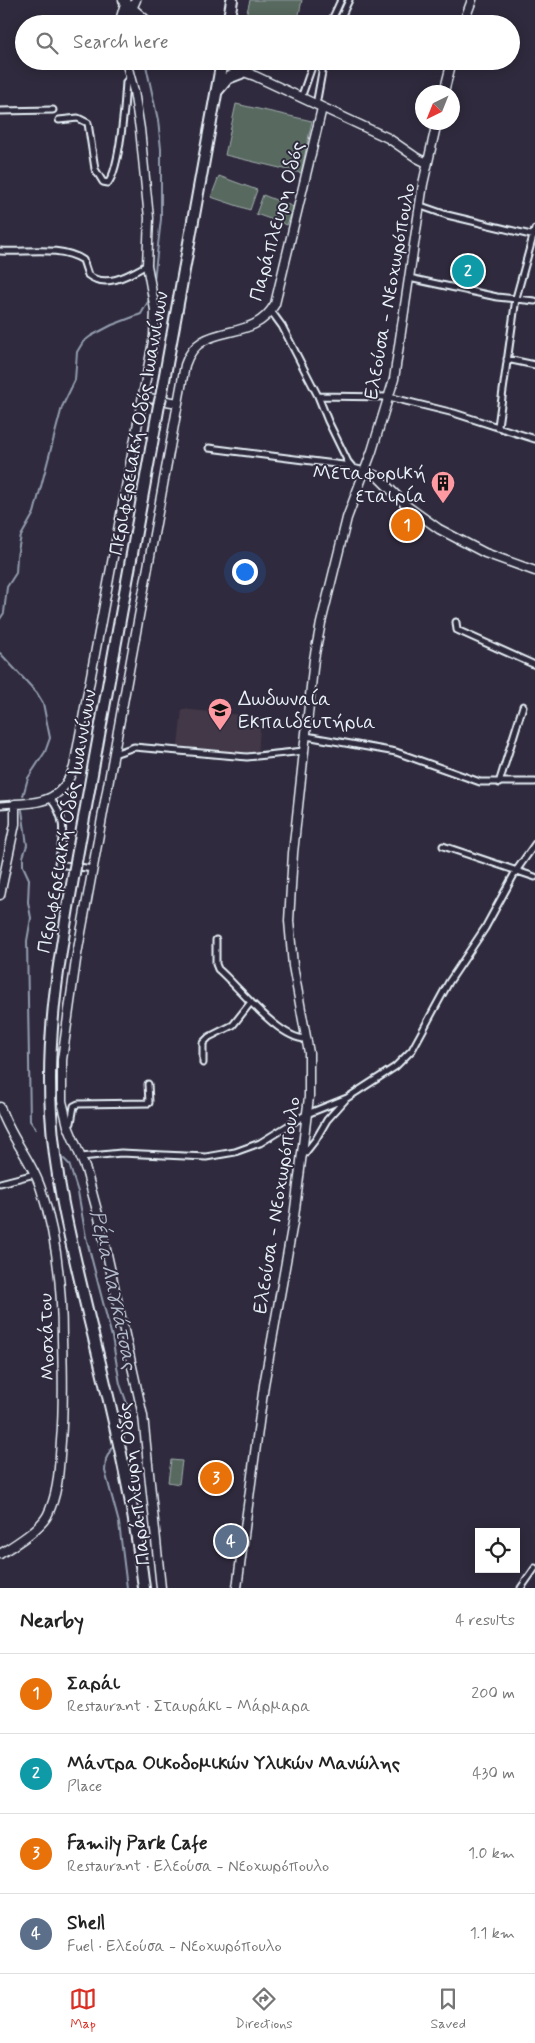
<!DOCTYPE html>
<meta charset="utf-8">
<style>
:root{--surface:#fff;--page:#f2f2f2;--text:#222;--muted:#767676;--line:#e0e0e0;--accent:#d93025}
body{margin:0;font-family:Mynerve,sans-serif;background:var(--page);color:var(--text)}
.controls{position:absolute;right:15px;bottom:15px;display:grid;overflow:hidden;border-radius:0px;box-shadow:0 2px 12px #0003}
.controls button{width:45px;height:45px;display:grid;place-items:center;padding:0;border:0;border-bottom:1px solid var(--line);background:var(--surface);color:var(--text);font:25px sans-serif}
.compass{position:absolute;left:415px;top:85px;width:45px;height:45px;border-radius:50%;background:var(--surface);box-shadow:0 2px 12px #0003;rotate:223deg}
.you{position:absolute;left:244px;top:571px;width:18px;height:18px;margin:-12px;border:4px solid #fff;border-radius:50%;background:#1a73e8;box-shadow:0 0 0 8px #1a73e833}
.badge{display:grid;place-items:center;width:32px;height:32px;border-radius:50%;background:var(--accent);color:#fff;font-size:16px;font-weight:700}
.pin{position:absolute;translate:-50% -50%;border:2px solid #fff;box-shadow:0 1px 5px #0006}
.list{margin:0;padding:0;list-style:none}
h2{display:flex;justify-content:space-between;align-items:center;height:65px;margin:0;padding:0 20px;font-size:21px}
h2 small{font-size:16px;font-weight:400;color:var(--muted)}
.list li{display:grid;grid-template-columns:32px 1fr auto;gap:15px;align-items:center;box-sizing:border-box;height:80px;padding:0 20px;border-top:1px solid var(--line)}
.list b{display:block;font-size:19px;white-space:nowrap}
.list p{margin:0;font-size:16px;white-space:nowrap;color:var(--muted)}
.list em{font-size:16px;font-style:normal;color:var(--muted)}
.icon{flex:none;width:28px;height:28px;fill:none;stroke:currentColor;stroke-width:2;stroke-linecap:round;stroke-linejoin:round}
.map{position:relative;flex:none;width:535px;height:1588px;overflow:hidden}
.search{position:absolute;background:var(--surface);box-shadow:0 2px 12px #0003;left:15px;right:15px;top:15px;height:55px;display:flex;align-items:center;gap:12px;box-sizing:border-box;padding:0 18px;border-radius:28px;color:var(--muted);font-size:19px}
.sheet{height:385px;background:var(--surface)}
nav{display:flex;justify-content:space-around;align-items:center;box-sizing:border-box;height:70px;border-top:1px solid var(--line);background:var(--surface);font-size:14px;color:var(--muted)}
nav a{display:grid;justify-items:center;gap:2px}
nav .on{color:var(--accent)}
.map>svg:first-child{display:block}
.built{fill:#423946}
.green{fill:#596961;stroke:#a0adac}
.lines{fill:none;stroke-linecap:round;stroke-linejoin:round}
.stream{stroke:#939daf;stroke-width:2}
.street-casing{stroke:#e8f1f8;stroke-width:9}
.secondary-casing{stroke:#e8f1f8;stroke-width:11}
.highway-casing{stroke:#e8f1f8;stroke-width:14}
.street{stroke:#2f2a3d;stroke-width:5}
.secondary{stroke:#2f2a3d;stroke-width:8}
.highway{stroke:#2f2a3d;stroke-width:10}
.highway-bridge-casing{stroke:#e8f1f8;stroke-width:14;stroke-linecap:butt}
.highway-bridge{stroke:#2f2a3d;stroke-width:10}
.labels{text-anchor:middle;stroke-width:4;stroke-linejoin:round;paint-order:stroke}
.street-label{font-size:20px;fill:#e8f1f8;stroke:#2f2a3d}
.poi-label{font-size:20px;fill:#e8f1f8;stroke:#2f2a3d;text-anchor:end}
.water-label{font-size:21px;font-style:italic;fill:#b0b9c7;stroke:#2f2a3d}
</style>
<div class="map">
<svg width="535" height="1588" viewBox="0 0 535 1588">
<rect width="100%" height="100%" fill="#2f2a3d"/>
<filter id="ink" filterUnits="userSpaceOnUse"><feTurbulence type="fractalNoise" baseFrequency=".02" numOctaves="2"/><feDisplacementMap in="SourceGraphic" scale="10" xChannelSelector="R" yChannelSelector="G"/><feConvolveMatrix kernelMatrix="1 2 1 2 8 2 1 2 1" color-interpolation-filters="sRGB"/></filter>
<g filter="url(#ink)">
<path class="built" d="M182,709L261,717L258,754L178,746Z"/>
<path class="green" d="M250,0H302L297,24H244Z
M236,104L312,121L301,173L225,155Z
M219,176L257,190L250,210L211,197Z
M263,195L294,207L287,225L256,214Z
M171,1460L182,1461L179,1484L168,1482Z"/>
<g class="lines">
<path class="stream" d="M132,15L136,24
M145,61L158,120L161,149V219L154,280
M0,619L4,613L7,587L16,573L17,556L21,536L34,513L62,407L75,380L77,352L83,342L91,336L112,325L141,314L149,300
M0,653L37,693L43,703L50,738L45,752L28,778L23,796
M22,810L27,845L23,857V866L29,879L28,902L31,918L27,941L30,1121L36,1129
M64,1159L69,1164L78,1192L86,1237L112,1337L120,1384L130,1412L122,1427
M112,1447L106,1459L105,1471L119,1523L127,1588"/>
<defs>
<path id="street" d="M330,24L341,0
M338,24L349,0
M301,98L314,61
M316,105L324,61
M0,111L53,110
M59,120L78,118L88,123L95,169L103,182L108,183C120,169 125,102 126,82L131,77
M421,206L447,215L535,236
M0,251C27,253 59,245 83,260L88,275C106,289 129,275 147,265
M409,278L497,297L535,301
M271,311L282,326L303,367L318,396L328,421L348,462L353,468L365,471
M507,359L535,365
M318,396L389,397L454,413L535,439
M498,426L516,298L535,229
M209,448L351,466
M456,622L457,630L535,665
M306,736L396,752L480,782H535
M114,754L134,747L247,757L304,751
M499,783L523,706
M50,798C69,821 62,838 58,864L93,869
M0,805L15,804
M443,846L535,877
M216,940V964L218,969C239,987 279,1040 307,1039
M203,1063V1043L209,1037L233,1025L251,1002
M68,1126L71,1123L74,1106L78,1104L149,1103L148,1084
M81,1157L121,1153L206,1157L235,1152L260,1143L307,1114L347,1098L395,1067L412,1050L449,982L485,928L516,871L535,844
M302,1157L316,1139L327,1120L345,1100
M0,1183L35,1174
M521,1588L535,1568"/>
<path id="secondary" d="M123,0L151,24
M119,24L126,0
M125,24L136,0
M463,24L472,0
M213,61L255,76L388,138L417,158L427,163
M230,61L251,74
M444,92L452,61
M143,397L178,403
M365,471L377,476L407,506L439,529L485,553L535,571
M0,895L15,824V804C46,803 63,798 74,767L154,336L155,310L147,265L149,218L140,129L134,91L126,61
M0,1107C10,1138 32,1160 41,1189C57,1237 62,1288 62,1339C63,1373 64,1407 61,1441C59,1467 59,1493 47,1516C39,1530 14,1545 0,1554
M161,1588L143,1416L99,1218L86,1170L68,1126L62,1101V1060L76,960L185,365C200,318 252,346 275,304L322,108
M237,1588L264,1385L294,1217L309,1097V1053L293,966L289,921L293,853L314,659L321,623L347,518L372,451L394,379L423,184L437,122"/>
<path id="highway" d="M228,24L232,0
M217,91L228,78L241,73
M161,397L222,61
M76,862L159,405
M74,873C60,953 46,1032 51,1113C55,1183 73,1250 89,1318C111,1407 133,1496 144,1588"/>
</defs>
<use href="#street" class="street-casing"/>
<use href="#secondary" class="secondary-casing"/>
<use href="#highway" class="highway-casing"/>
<use href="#street" class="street"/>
<use href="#secondary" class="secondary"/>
<use href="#highway" class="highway"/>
<defs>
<path id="highway-bridge" d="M159,405L161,397
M74,873L76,862"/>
</defs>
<use href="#highway-bridge" class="highway-bridge-casing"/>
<use href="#highway-bridge" class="highway-bridge"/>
</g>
</g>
<defs>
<symbol id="building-pin" viewBox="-11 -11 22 30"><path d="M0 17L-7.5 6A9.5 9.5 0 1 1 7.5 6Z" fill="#ff9aa2" stroke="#2f2a3d"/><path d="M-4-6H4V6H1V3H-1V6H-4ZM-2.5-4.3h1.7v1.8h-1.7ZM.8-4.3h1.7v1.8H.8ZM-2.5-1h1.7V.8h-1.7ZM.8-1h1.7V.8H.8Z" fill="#111"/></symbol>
<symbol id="school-pin" viewBox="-11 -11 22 30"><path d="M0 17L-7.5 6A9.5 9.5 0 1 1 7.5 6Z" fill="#ff9aa2" stroke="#2f2a3d"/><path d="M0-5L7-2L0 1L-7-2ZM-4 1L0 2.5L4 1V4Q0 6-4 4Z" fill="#111"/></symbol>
</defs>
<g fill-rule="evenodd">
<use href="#building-pin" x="429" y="469" width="28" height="38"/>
<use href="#school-pin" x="206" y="696" width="28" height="38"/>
</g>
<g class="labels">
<g class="street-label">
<text transform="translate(276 221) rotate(-75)" y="7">Παράπλευρη Οδός</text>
<text transform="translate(389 291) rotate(-80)" y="7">Ελεούσα - Νεοχωρόπουλο</text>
<text transform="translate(138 423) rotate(-80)" y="7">Περιφερειακή Οδός Ιωαννίνων</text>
<text transform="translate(66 821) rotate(-80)" y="7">Περιφερειακή Οδός Ιωαννίνων</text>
<text transform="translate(276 1205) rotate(-81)" y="7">Ελεούσα - Νεοχωρόπουλο</text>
<text transform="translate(46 1337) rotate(-92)" y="7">Μοσχάτου</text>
<text transform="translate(133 1484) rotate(-97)" y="7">Παράπλευρη Οδός</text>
</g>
<g class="poi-label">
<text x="426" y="479">Μεταφορική<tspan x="426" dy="23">εταιρία</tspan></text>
<text x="238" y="705" text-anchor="start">Δωδωναία<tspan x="238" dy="23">Εκπαιδευτήρια</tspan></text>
</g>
<g class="water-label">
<text transform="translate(114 1290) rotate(78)" y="7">Ρέμα Λαγκάτσας</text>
</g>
</g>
</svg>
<div class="controls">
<button><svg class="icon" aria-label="locate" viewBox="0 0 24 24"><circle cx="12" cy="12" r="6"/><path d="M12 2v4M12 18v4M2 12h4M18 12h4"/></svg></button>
</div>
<svg class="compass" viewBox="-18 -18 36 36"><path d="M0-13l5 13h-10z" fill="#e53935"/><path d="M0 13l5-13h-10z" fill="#767676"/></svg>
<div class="you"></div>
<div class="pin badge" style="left:407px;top:525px;background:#e8710a">1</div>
<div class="pin badge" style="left:468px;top:271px;background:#0f9aa8">2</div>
<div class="pin badge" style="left:216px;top:1478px;background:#e8710a">3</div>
<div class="pin badge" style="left:231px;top:1541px;background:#5c6f8a">4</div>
<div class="search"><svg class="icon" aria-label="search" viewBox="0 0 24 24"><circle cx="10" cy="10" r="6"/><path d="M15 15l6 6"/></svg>Search here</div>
</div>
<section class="sheet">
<h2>Nearby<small>4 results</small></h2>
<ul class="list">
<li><span class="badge" style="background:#e8710a">1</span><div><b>Σαράι</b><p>Restaurant · Σταυράκι - Μάρμαρα</p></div><em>200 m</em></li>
<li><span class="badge" style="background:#0f9aa8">2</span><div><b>Μάντρα Οικοδομικών Υλικών Μανώλης</b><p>Place</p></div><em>430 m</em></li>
<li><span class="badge" style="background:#e8710a">3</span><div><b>Family Park Cafe</b><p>Restaurant · Ελεούσα - Νεοχωρόπουλο</p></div><em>1.0 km</em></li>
<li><span class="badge" style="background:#5c6f8a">4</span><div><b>Shell</b><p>Fuel · Ελεούσα - Νεοχωρόπουλο</p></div><em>1.1 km</em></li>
</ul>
</section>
<nav>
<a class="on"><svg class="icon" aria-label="map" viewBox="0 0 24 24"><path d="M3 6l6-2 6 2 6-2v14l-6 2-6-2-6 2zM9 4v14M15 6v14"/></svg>Map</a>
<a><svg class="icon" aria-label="directions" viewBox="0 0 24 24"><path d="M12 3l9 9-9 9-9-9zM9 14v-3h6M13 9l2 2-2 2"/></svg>Directions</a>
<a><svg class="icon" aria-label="saved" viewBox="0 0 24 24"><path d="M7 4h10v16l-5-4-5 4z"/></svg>Saved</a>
</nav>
